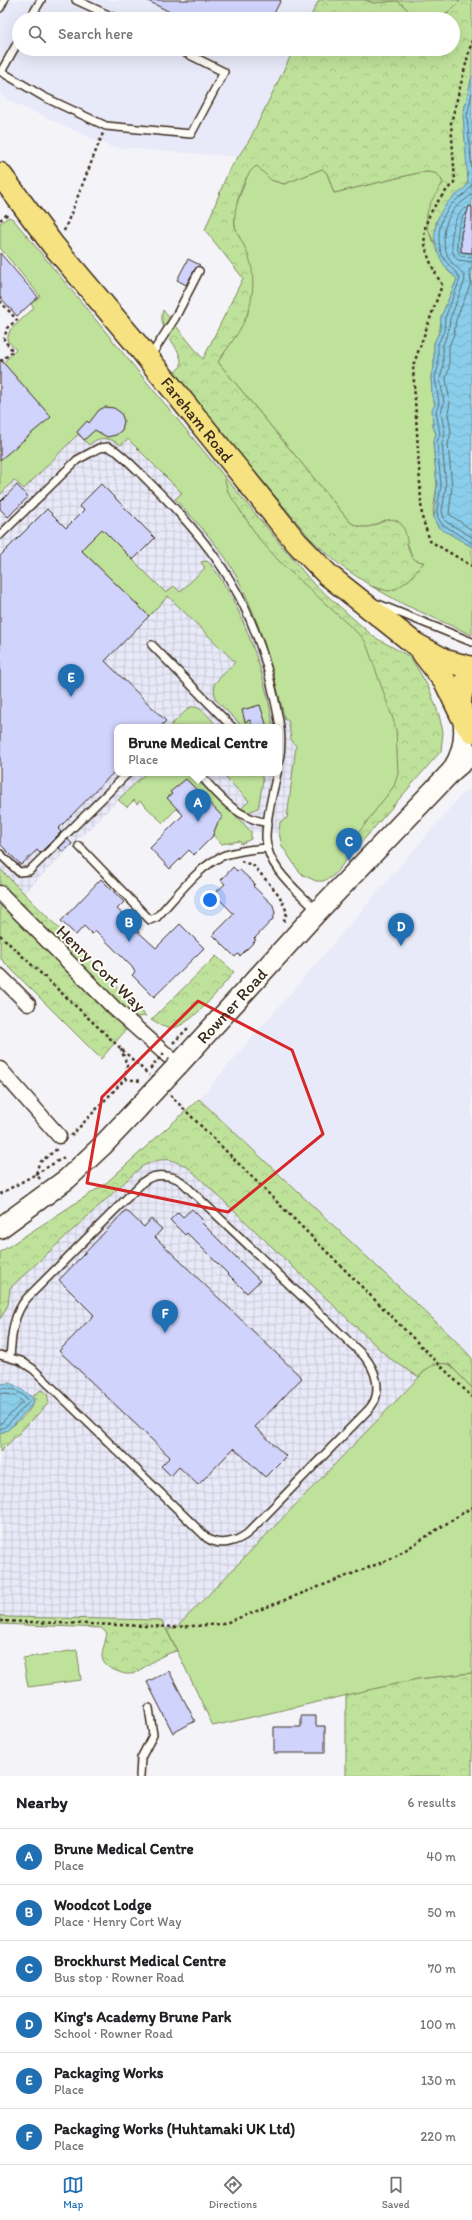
<!DOCTYPE html>
<meta charset="utf-8">
<style>
:root{--surface:#fff;--page:#f6f6f6;--text:#202124;--muted:#757577;--line:#e0e0e0;--accent:#1f6fb2}
body{margin:0;font-family:Itim,sans-serif;background:var(--page);color:var(--text)}
.you{position:absolute;left:210px;top:900px;width:14px;height:14px;margin:-10px;border:3px solid #fff;border-radius:50%;background:#1a73e8;box-shadow:0 0 0 6px #1a73e833}
.badge{display:grid;place-items:center;width:26px;height:26px;border-radius:50%;background:var(--accent);color:#fff;font-size:13px;font-weight:700}
.pin{position:absolute;translate:-50% -33px;filter:drop-shadow(0 1px 2px #0008)}
.pin::after{content:'';position:absolute;top:21px;width:14px;height:12px;background:inherit;clip-path:polygon(0 0,100% 0,50% 100%)}
.popup{position:absolute;left:114px;top:724px;width:168px;height:52px;box-sizing:border-box;display:grid;place-content:center;border-radius:8px;background:var(--surface);filter:drop-shadow(0 1px 3px #0005);font-size:13px;white-space:nowrap;color:var(--muted)}
.popup b{font-size:15px;color:var(--text)}
.popup::after{content:'';position:absolute;left:50%;top:100%;margin-left:-8px;border:8px solid transparent;border-top-color:var(--surface)}
.list{margin:0;padding:0;list-style:none}
h2{display:flex;justify-content:space-between;align-items:center;height:52px;margin:0;padding:0 16px;font-size:17px}
h2 small{font-size:13px;font-weight:400;color:var(--muted)}
.list li{display:grid;grid-template-columns:26px 1fr auto;gap:12px;align-items:center;box-sizing:border-box;height:56px;padding:0 16px;border-top:1px solid var(--line)}
.list b{display:block;font-size:15px;white-space:nowrap}
.list p{margin:0;font-size:13px;white-space:nowrap;color:var(--muted)}
.list em{font-size:13px;font-style:normal;color:var(--muted)}
.icon{flex:none;width:22px;height:22px;fill:none;stroke:currentColor;stroke-width:2;stroke-linecap:round;stroke-linejoin:round}
.map{position:relative;flex:none;width:472px;height:1776px;overflow:hidden}
.search{position:absolute;background:var(--surface);box-shadow:0 4px 16px #0002;left:12px;right:12px;top:12px;height:44px;display:flex;align-items:center;gap:10px;box-sizing:border-box;padding:0 14px;border-radius:22px;color:var(--muted);font-size:15px}
.sheet{height:388px;background:var(--surface)}
nav{display:flex;justify-content:space-around;align-items:center;box-sizing:border-box;height:56px;border-top:1px solid var(--line);background:var(--surface);font-size:11px;color:var(--muted)}
nav a{display:grid;justify-items:center;gap:2px}
nav .on{color:var(--accent)}
.map>svg:first-child{display:block}
.built{fill:#e9eaf9}
.industrial{fill:url(#industrial-grid)}
.grass{fill:#bfe29b;stroke:#7d865c}
.forest{fill:url(#forest-crowns);stroke:#7d865c}
.water{fill:url(#water-waves);stroke:#6a8c99}
.lines{fill:none;stroke-linecap:round;stroke-linejoin:round}
.shore{stroke:#5b6c70;stroke-width:1}
.building{fill:#d0d3fc;stroke:#3b2a1e}
.service-casing{stroke:#3b2a1e;stroke-width:10}
.minor-casing{stroke:#3b2a1e;stroke-width:17}
.secondary-casing{stroke:#3b2a1e;stroke-width:23}
.primary-casing{stroke:#3b2a1e;stroke-width:25}
.path{stroke:#3b2a1e;stroke-width:2.5;stroke-dasharray:3 3;stroke-linecap:butt}
.service{stroke:#fdfcf7;stroke-width:7}
.minor{stroke:#fdfcf7;stroke-width:14}
.secondary{stroke:#fdfcf7;stroke-width:20}
.primary{stroke:#f7e281;stroke-width:22}
.secondary-bridge-casing{stroke:#3b2a1e;stroke-width:23;stroke-linecap:butt}
.path-bridge{stroke:#3b2a1e;stroke-width:2.5;stroke-dasharray:3 3;stroke-linecap:butt}
.secondary-bridge{stroke:#fdfcf7;stroke-width:20}
.marked{fill:none;stroke:#d62828;stroke-width:3;stroke-linejoin:round}
.labels{text-anchor:middle;stroke-width:4;stroke-linejoin:round;paint-order:stroke}
.street-label{font-size:17px;fill:#3b2a1e;stroke:#fdfcf7}
</style>
<div class="map">
<svg width="472" height="1776" viewBox="0 0 472 1776">
<defs>
<pattern id="industrial-grid" width="8" height="8" patternUnits="userSpaceOnUse"><rect width="8" height="8" fill="#e9eaf9"/><path d="M0 4h8M4 0v8" fill="none" stroke="#c9c9d5"/></pattern>
<pattern id="forest-crowns" width="20" height="18" patternUnits="userSpaceOnUse"><rect width="20" height="18" fill="#bfe29b"/><path d="M2 6a3 3 0 1 1 6 0M12 15a3 3 0 1 1 6 0" fill="none" stroke="#a5c285"/></pattern>
<pattern id="water-waves" width="16" height="10" patternUnits="userSpaceOnUse"><rect width="16" height="10" fill="#8aceeb"/><path d="M0 5q4-4 8 0t8 0" fill="none" stroke="#78b1c9"/></pattern>
</defs>
<rect width="100%" height="100%" fill="#f4f4f8"/>
<filter id="ink" filterUnits="userSpaceOnUse"><feTurbulence type="fractalNoise" baseFrequency=".025" numOctaves="2"/><feDisplacementMap in="SourceGraphic" scale="8" xChannelSelector="R" yChannelSelector="G"/><feConvolveMatrix kernelMatrix="1 2 1 2 8 2 1 2 1" color-interpolation-filters="sRGB"/></filter>
<g filter="url(#ink)">
<path class="built" d="M0,0H319L309,19H19V49H294L250,139L238,157L111,147L9,101L0,94Z
M472,788V1358L452,1337L199,1099L462,794Z"/>
<path class="industrial" d="M78,434L89,445L103,438L113,440L121,445L127,439L182,493L175,499L214,542L234,573L254,613L266,646L285,719H288L291,739L296,746L287,818L279,828V833L251,832L190,773H279V727H117V773H146L24,893L0,869V495L14,480L24,489Z
M199,1099L446,1349L177,1627L167,1630L0,1624V1254L105,1184Z"/>
<path class="grass" d="M365,0H461C443,19 441,19 416,19L403,5L373,3Z
M257,166L271,180L284,184L322,169L327,173L334,193L422,172C433,172 439,172 443,183L436,194L430,235L448,271L457,279L441,317L440,330L434,343V368L431,376L432,396L435,404L433,426L436,434L433,442L437,485L433,510L434,519L438,527L472,547V635L403,604L371,586L381,590L410,579L423,563L413,559L408,545L385,520C372,527 363,531 350,522L218,362L248,314L241,241L235,227L234,211L248,174L251,169Z
M9,217L13,219L224,476L243,516L369,639L399,731L402,779L360,844L332,877L323,881H316L303,875L298,870L282,846L279,833L280,822L287,818L296,746L291,739L288,720H285C271,663 257,607 225,557C210,536 193,518 175,499L182,493L128,439L121,445C110,438 100,435 89,445L78,434L24,489L14,480L0,495V366L16,350L7,340L10,330L34,308L31,304L40,296L0,248V223Z
M98,525L166,593L174,586L180,592L205,568L201,562L207,561L210,564C241,601 267,679 273,727H243L215,699L214,684L235,662L168,596L149,616L81,550L94,537Z
M190,707C202,705 210,719 218,727H169Z
M146,773H190L244,824L251,832V839L241,844L240,841L221,844L206,827L177,808L163,823L140,801L137,804L134,800L127,807L118,800Z
M221,773H261L263,781L258,808L249,812L241,809L249,801Z
M437,1363L449,1364L472,1388V1673L418,1679L213,1726L167,1630L177,1627L429,1367Z
M77,1650L81,1680L28,1687L23,1658Z"/>
<path class="forest" d="M319,0H365L373,3L397,1L403,5L416,19H309Z
M461,0H472V76L463,115L469,178L466,187L436,221L435,243C419,218 428,205 443,183C439,172 433,172 422,172L334,193L327,173L322,169L284,184L271,180L257,166C244,171 232,212 235,226C237,235 243,242 246,250C254,266 254,284 251,301C247,324 230,344 218,362L350,522C373,538 385,510 400,523C412,534 401,561 424,562L410,579L396,589L388,591L371,586L341,566L311,539L193,399L174,373L181,366C183,345 156,333 163,310L203,359L243,278L205,230L228,172L250,139L294,49H453V19H438L445,16Z
M224,476L311,581L374,637L407,655L414,663L429,688L439,715L443,732L441,751L360,844L357,837L359,832L394,786L398,774L396,730L393,719L366,643L363,638L281,563L260,540L228,492Z
M0,869L146,1016L137,1017L101,1059L0,958Z
M216,956L234,972C221,987 191,1027 171,1028C164,1028 157,1024 151,1020Z
M199,1099L452,1337L472,1358V1388L449,1364C434,1362 429,1366 419,1377L389,1358L189,1168C169,1157 161,1157 141,1167L10,1288L8,1305L0,1319V1252L105,1184Z
M41,1390L47,1393L49,1403L0,1452V1433C9,1431 29,1413 33,1404C34,1402 34,1398 34,1395Z
M0,1615L6,1617L159,1620L162,1621L177,1651C158,1655 150,1665 134,1673C128,1675 124,1674 119,1672C94,1663 103,1654 107,1633L101,1628L0,1624Z
M472,1673V1776H346V1695L418,1679Z"/>
<path class="water" d="M472,76V218L466,217L461,235V252L472,253V547L438,527L434,519L437,485L433,442L436,434L433,426L432,410L435,404L432,396L431,376L434,368V343L440,330L441,317L457,279C433,259 426,227 448,202C454,195 464,192 468,183L463,115Z
M10,1383L18,1387L32,1397L34,1403L8,1430L0,1433V1384Z"/>
<g class="lines">
<path class="shore" d="M472,93L467,116L472,170
M472,184C468,193 461,196 455,201C440,215 436,234 441,252C445,265 458,271 460,279L445,318L444,331L438,344V368L435,377L439,403L436,411L440,434L437,442L441,485L437,511L438,518L442,524L472,543
M472,194C467,199 460,203 455,208C442,223 440,247 452,263C457,269 464,271 465,280L450,319L448,332L443,345V368L440,378L444,403L441,412L445,434L442,443L446,486L442,511L445,521L472,537
M467,208C452,210 446,252 458,260L472,262
M466,213C458,218 453,250 461,256L472,257
M472,268L469,270L471,283L456,320L454,334L449,346V368L446,379L450,403L448,413L451,432L448,444L452,486L449,514L472,530
M0,1388L16,1390L30,1401L5,1427L0,1429
M0,1393L14,1395L23,1402L0,1424"/>
</g>
<path class="building" d="M146,0H281L271,19H184Z
M469,206L472,207V253L461,252V234Z
M0,253L38,297L17,316L0,297Z
M188,259L200,265L195,269L186,285L177,280Z
M0,359L51,417L0,460Z
M105,407L114,408L121,413L124,421L122,430L116,435L107,437L95,430L84,440L77,432L87,421L89,423L99,410Z
M101,484L155,538L133,560L102,529L81,550L149,616L105,661L166,721L160,727H117V769L58,829L61,832L40,853L37,850L21,865L0,844V556L47,509L66,528L84,510L79,506Z
M17,485L28,497L8,517L0,509V502Z
M260,705L267,727H252L250,720L245,722L242,710Z
M186,779L223,817L218,822L212,837L194,855L189,850L170,869L150,848L183,815L167,798L172,794L170,792Z
M68,839L72,844L63,852L59,848Z
M233,867L237,871L239,869L255,884L253,886L273,905L275,913L273,919L254,939L256,940L240,956L238,954L235,957L213,935L234,914L214,894L225,884L221,880Z
M101,879L124,902L117,909L124,915L122,917L156,948L180,924L204,948L154,997L132,975L135,972L132,967L96,931L92,934L84,926L76,935L61,921Z
M192,1209L202,1219L200,1221L260,1281L247,1293L187,1233L185,1235L170,1220L178,1212L183,1217Z
M126,1210L144,1227L151,1219L162,1229L155,1237L302,1378L255,1427L286,1456L265,1477L234,1448L198,1485L179,1467L171,1476L161,1466L170,1457L59,1351L94,1315L59,1280Z
M169,1671L195,1721L173,1733L147,1682Z
M301,1716H316V1726H325V1753H274V1727H301Z"/>
<g class="lines">
<defs>
<path id="service" d="M76,0L117,19
M0,8L4,0
M30,19L41,0
M0,71L44,97L106,126L191,134L224,72L178,49
M1,72L19,40
M150,357L175,318L199,271
M0,535L77,460L99,448L108,447L116,451C129,461 141,474 153,486C216,548 254,604 273,692C278,715 284,737 279,761
M378,604L472,642
M152,645L232,727
M198,773C221,797 234,817 268,823
M277,773C273,794 266,816 266,838C267,868 297,890 316,910
M79,846L150,920L157,917C175,898 200,864 225,855C239,851 253,849 268,848
M0,854L19,872L29,871L128,773
M0,1355L21,1361L33,1369L207,1538C219,1547 237,1542 248,1533L370,1408C383,1392 376,1370 364,1356L182,1182C171,1174 154,1173 143,1182L27,1298C12,1316 12,1335 10,1357
M140,1776L141,1758L153,1735L149,1708"/>
<path id="minor" d="M0,893L114,1008L178,1065
M0,976L28,1004
M0,1069L59,1136"/>
<g id="secondary">
<path d="M453,769C463,754 466,736 463,718"/>
<path id="s1" d="M178,1065L317,912L452,771L472,754"/>
<path d="M0,1228L67,1179L102,1146L138,1108"/>
</g>
<g id="primary">
<path id="s2" d="M0,174L53,245L134,341L297,543L328,575L415,644L446,661L472,668"/>
<path d="M423,653L446,683L461,714"/>
<path d="M472,673C457,690 455,714 472,731"/>
</g>
</defs>
<use href="#service" class="service-casing"/>
<use href="#minor" class="minor-casing"/>
<use href="#secondary" class="secondary-casing"/>
<use href="#primary" class="primary-casing"/>
<path class="path" d="M472,40L451,123L455,181C419,220 415,238 442,285L413,366L422,517L430,541L472,566
M0,220L9,213
M64,231L103,133
M0,301L17,320L7,328L4,340L13,351L0,362
M241,861L254,866L279,895L287,912L283,924
M0,935L149,1075
M173,1043L190,1026
M125,1079L142,1081
M170,1095L472,1397
M71,1136L125,1079L127,1065L121,1049
M40,1179L36,1174L66,1156
M0,1194L36,1174L39,1163L57,1149
M0,1621L177,1627L223,1624L393,1558L472,1507"/>
<use href="#service" class="service"/>
<use href="#minor" class="minor"/>
<use href="#secondary" class="secondary"/>
<use href="#primary" class="primary"/>
<defs>
<path id="secondary-bridge" d="M138,1108L178,1065"/>
</defs>
<use href="#secondary-bridge" class="secondary-bridge-casing"/>
<path class="path-bridge" d="M150,1069L164,1053"/>
<use href="#secondary-bridge" class="secondary-bridge"/>
</g>
</g>
<path class="marked" d="M198,1001L292,1050L323,1134L228,1212L87,1183L102,1097Z"/>
<g class="labels">
<g class="street-label">
<text dy="6" stroke="none"><textPath href="#s2" startOffset="315">Fareham Road</textPath></text>
<text transform="translate(101 968) rotate(44)" y="6">Henry Cort Way</text>
<text dy="6" stroke="none"><textPath href="#s1" startOffset="80">Rowner Road</textPath></text>
</g>
</g>
</svg>
<div class="you"></div>
<div class="pin badge" style="left:198px;top:822px">A</div>
<div class="popup"><b>Brune Medical Centre</b>Place</div>
<div class="pin badge" style="left:129px;top:942px">B</div>
<div class="pin badge" style="left:349px;top:861px">C</div>
<div class="pin badge" style="left:401px;top:946px">D</div>
<div class="pin badge" style="left:71px;top:697px">E</div>
<div class="pin badge" style="left:165px;top:1333px">F</div>
<div class="search"><svg class="icon" aria-label="search" viewBox="0 0 24 24"><circle cx="10" cy="10" r="6"/><path d="M15 15l6 6"/></svg>Search here</div>
</div>
<section class="sheet">
<h2>Nearby<small>6 results</small></h2>
<ul class="list">
<li><span class="badge">A</span><div><b>Brune Medical Centre</b><p>Place</p></div><em>40 m</em></li>
<li><span class="badge">B</span><div><b>Woodcot Lodge</b><p>Place · Henry Cort Way</p></div><em>50 m</em></li>
<li><span class="badge">C</span><div><b>Brockhurst Medical Centre</b><p>Bus stop · Rowner Road</p></div><em>70 m</em></li>
<li><span class="badge">D</span><div><b>King's Academy Brune Park</b><p>School · Rowner Road</p></div><em>100 m</em></li>
<li><span class="badge">E</span><div><b>Packaging Works</b><p>Place</p></div><em>130 m</em></li>
<li><span class="badge">F</span><div><b>Packaging Works (Huhtamaki UK Ltd)</b><p>Place</p></div><em>220 m</em></li>
</ul>
</section>
<nav>
<a class="on"><svg class="icon" aria-label="map" viewBox="0 0 24 24"><path d="M3 6l6-2 6 2 6-2v14l-6 2-6-2-6 2zM9 4v14M15 6v14"/></svg>Map</a>
<a><svg class="icon" aria-label="directions" viewBox="0 0 24 24"><path d="M12 3l9 9-9 9-9-9zM9 14v-3h6M13 9l2 2-2 2"/></svg>Directions</a>
<a><svg class="icon" aria-label="saved" viewBox="0 0 24 24"><path d="M7 4h10v16l-5-4-5 4z"/></svg>Saved</a>
</nav>
